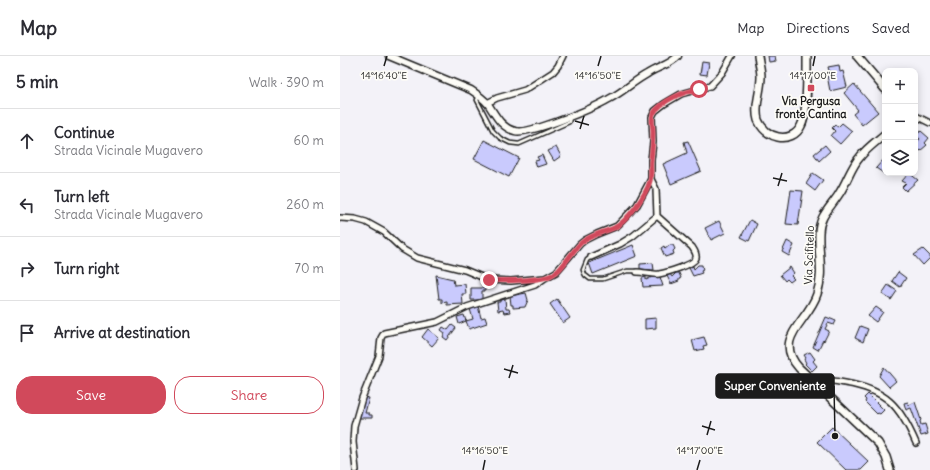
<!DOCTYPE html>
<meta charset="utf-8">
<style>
:root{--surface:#fff;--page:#f7f7f7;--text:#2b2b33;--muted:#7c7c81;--line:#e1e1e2;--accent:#d1495b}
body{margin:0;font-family:Delius,sans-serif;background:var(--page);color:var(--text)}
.controls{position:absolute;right:12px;top:12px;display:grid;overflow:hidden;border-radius:8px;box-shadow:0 2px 10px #0003}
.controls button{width:36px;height:36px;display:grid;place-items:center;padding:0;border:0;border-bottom:1px solid var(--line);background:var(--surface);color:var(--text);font:20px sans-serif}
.stop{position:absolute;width:12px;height:12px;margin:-9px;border:3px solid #d1495b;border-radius:50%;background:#fff}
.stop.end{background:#d1495b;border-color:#fff;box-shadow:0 1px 4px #0008}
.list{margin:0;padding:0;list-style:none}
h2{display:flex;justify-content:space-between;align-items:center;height:52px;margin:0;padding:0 16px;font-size:17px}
h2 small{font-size:13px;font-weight:400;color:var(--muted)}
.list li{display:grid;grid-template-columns:26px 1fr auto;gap:12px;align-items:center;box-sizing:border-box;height:64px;padding:0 16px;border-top:1px solid var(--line)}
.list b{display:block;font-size:15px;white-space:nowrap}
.list p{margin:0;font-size:13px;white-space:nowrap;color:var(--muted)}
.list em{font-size:13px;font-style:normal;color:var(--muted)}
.actions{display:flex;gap:8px;padding:12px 16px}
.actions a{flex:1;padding:9px 0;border:1px solid var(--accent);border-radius:16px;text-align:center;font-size:14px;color:var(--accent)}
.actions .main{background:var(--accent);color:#fff}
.icon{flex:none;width:22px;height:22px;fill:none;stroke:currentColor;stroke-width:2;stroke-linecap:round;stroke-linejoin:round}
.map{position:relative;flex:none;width:590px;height:414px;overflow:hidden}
header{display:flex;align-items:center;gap:24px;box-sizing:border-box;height:56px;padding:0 20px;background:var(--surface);border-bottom:1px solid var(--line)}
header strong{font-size:19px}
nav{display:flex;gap:22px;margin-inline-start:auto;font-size:14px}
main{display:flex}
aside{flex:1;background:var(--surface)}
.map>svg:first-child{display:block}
.building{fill:#c9cafd;stroke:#1c1c1c}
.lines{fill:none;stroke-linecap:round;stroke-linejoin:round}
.service-casing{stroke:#1c1c1c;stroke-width:5.5}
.minor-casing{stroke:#1c1c1c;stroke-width:8}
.tertiary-casing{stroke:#1c1c1c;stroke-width:9}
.secondary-casing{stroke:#1c1c1c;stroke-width:10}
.service{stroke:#fdfcf7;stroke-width:2.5}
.minor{stroke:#fdfcf7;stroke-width:5}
.tertiary{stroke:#fdfcf7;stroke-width:6}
.secondary{stroke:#fdfcf7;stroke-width:7}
.route{stroke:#d1495b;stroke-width:5}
.ticks{fill:none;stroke:#1c1c1c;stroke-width:1.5}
.poi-dot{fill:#d1495b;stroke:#fdfcf7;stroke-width:1.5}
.labels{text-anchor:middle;stroke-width:3.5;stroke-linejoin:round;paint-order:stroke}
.poi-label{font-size:11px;font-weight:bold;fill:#1c1c1c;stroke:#fdfcf7}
.street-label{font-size:11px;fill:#1c1c1c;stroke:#fdfcf7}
.ticks-label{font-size:10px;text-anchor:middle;fill:#1c1c1c;stroke:#fdfcf7;stroke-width:3.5;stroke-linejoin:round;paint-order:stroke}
.leader{fill:none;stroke:#1c1c1c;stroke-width:1.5}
.callout-dot{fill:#1c1c1c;stroke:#fdfcf7;stroke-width:1.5}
.callout{fill:#1c1c1c;stroke:#1c1c1c;stroke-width:1.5}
.callout-label{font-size:12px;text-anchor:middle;font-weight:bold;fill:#fff}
</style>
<header>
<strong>Map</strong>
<nav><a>Map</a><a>Directions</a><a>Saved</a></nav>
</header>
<main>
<aside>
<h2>5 min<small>Walk · 390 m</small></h2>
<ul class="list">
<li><svg class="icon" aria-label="ahead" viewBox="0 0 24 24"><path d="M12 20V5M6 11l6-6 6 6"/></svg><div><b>Continue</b><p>Strada Vicinale Mugavero</p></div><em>60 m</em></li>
<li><svg class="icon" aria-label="left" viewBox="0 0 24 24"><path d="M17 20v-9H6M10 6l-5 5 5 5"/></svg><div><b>Turn left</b><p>Strada Vicinale Mugavero</p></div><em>260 m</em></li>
<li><svg class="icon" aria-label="right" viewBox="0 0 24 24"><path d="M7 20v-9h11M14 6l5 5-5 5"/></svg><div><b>Turn right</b></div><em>70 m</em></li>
<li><svg class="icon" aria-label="arrive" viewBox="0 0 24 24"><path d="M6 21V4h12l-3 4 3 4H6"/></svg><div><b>Arrive at destination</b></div></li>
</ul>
<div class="actions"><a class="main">Save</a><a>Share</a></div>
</aside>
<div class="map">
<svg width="590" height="414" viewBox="0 0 590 414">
<rect width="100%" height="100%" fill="#f3f2f8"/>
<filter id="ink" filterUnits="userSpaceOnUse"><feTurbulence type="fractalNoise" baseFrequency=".025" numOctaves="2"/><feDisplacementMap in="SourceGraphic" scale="8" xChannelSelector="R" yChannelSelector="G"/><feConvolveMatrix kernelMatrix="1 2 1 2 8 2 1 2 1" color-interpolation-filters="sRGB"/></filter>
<g filter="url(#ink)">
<path class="building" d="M428,0H435L436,5L429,6Z
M362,6L369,7L367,19L360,18Z
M499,9L500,16L503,15L507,31L490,35L487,19L490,18L488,11Z
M514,28L538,56L522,69L513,58L518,54L504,37Z
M502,67L512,75L500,88L491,80L495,75L492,72L495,69L498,71Z
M581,75L589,82L585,87L587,89L580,95L579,94L575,98V88L580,83L576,79Z
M144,84L179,102L169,121L134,103Z
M348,85L361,115L331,128L323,108L347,97L344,86Z
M485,89L490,95L479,105L474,98Z
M216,91L221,100L214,105L208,95Z
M202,99L206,108L197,111L195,105L199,104L197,101Z
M544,103L545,104V117H548L546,119L536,112Z
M473,117L483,124L475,135L466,128Z
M569,117L578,124L566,135L562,131L566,127L562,125Z
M451,134L463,135L458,169L446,168Z
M410,164L417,168L409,185L401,181Z
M379,165L385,177L371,184L365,172Z
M447,185L454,189L449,200L442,196Z
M293,189L297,200L253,218L249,207Z
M330,189H333L335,193L333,195L334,198L325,201L321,192L324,190L325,193Z
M583,193L590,200V202L583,209L574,199Z
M313,207L314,214L300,213V208Z
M358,209H362L363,214L361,215L362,217L353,220L349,212L353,210L354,213Z
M450,211L454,217L451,220L454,223L450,226L447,223L445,225L440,219Z
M558,216L566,222L560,231L552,225Z
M336,217H339L341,222L339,223V225L331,228L327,220L330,218L332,221Z
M96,219L113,223L114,229L125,228L126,238H122L123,248L107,249V246L102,247V243H99Z
M306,221V224L312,221H320L323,230L303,231L302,222Z
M548,229L557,235L551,244L542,238Z
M131,232H145V235H142V244H131Z
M186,237L188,244L185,251L173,252V249H171L170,240Z
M165,243L166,253H169L170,256L164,257L163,254L158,255L157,246H160V244Z
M217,243L230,262L223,267L210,248Z
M138,250L141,262L145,261L147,267L129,273L126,265L133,263L130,253Z
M536,251L543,256L536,266L528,260Z
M124,259L126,265L119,268L117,261Z
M486,261L496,265L494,269L488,267L485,273L489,275L484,285L483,284L478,294L473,291Z
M316,262V272L305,273V263Z
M112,269L116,272L107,284L103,281L105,277L101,274L103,271L108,274Z
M520,270L528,273L523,286L515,282Z
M88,273L99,282L92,290L82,281Z
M364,281L367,289L363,290L364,293L355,295L352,284Z
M470,296L475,303L473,305L477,310L472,315L465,308L466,307L464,303L466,302L464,299Z
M544,311L556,325L549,331L539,320Z
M528,338L544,354L540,358L538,357L537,358L525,346L526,344L524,342Z
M24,341L29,342L25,357H29V359H32V362H18Z
M568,346L569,349L575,346L581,364L580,365L581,369L585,368L588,378L581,380L571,352L566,354L564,347Z
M492,371L529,406L521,414H506L477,386Z"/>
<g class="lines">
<defs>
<path id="service" d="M139,40L137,44L153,75L160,82L170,87L179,88L229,66L230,61
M251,201L247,204L243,214L245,219L250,223H263L287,215H296"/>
<path id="minor" d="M147,47L157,42L185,34L213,16L218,10L223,0
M578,61L590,67
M0,162L15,163L26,166L44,176L62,193L77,202L125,214L149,224L171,225L205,222
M251,201L280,188L293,180L317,160
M297,216C304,216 312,219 319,218C325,217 354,209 356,202C357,198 354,194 352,191L317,160L316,133L311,123
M472,324C483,323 494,325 505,327C547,334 560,350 576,387
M16,414L13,386L14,370L22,342L39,300L41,282L44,277L97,266L127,251L195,229L205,222L216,216L240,188L245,184L257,178L277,170L297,149L311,123V104L313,86L312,61L315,55L324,48L341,38L370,30L382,17L392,0"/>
<path id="tertiary" d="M49,0L131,34C137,38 143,42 148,48C155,58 161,72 175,75C189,79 254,52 269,43C283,36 294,25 307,18C317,11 330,9 338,0"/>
<path id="secondary" d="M418,0C419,7 421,14 421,21C421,35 414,50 418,64C422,73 428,79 438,81C447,83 457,79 461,70C468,58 467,16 467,0
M517,0L545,33
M545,78C537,85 527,92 520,101C511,111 507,126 499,138C491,151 479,160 479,177C478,198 484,217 477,238C468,266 432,282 459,312L538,387L546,401L550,414"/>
</defs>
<use href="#service" class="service-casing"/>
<use href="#minor" class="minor-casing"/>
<use href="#tertiary" class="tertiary-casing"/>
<use href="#secondary" class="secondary-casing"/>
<use href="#service" class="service"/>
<use href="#minor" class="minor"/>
<use href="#tertiary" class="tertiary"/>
<use href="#secondary" class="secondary"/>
</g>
</g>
<g class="lines" filter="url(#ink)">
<path class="route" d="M149,224C163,225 194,225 207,221C223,216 229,198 241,187C250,179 262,177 274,172C287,166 306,139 310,125C312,118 310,111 311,104C312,94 313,86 313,76C313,70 311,64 313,58C322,44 343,36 359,33"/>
</g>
<path class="ticks" d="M44,10L47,0M258,10L261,0M473,10L475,0M235,65L249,69M240,73L244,60M433,122L447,125M438,130L442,117M164,313L178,317M169,322L173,309M362,370L375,374M367,379L371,365M143,414L145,404M357,414L360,404"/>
<rect class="poi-dot" x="467" y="28" width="8" height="8" rx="2"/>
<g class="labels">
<g class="poi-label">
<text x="471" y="49">Via Pergusa<tspan x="471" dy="13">fronte Cantina</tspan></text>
</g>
<g class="street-label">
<text transform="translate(469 199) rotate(-88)" y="4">Via Scifitello</text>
</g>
</g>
<g class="ticks-label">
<text x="44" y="23">14°16'40"E</text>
<text x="258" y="23">14°16'50"E</text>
<text x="473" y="23">14°17'00"E</text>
<text x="145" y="398">14°16'50"E</text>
<text x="360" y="398">14°17'00"E</text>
</g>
<path class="leader" d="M495 380L494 330"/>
<circle class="callout-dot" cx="495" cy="380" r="4"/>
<rect class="callout" x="376" y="318" width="118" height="24" rx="4"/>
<g class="callout-label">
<text x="435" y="334">Super Conveniente</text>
</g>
</svg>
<div class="controls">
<button>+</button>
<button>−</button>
<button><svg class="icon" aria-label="layers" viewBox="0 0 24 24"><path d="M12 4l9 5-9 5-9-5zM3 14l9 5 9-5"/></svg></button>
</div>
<div class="stop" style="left:359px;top:33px"></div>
<div class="stop end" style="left:149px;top:224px"></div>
</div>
</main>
